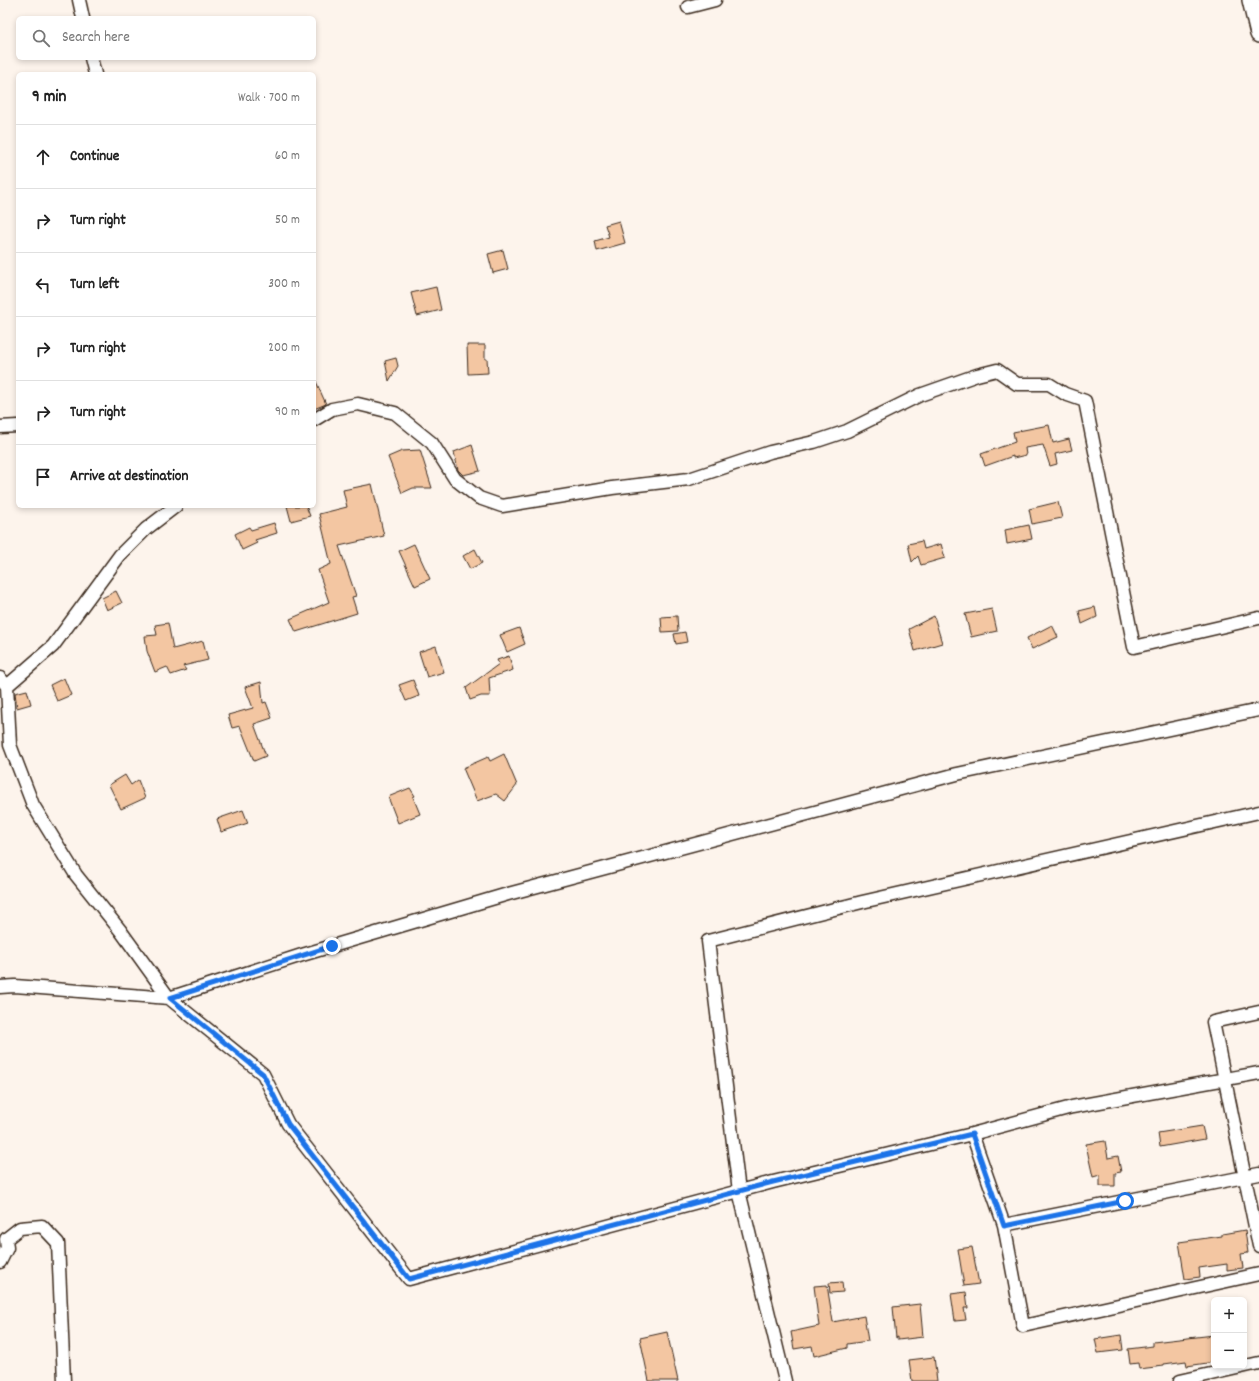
<!DOCTYPE html>
<meta charset="utf-8">
<style>
:root{--surface:#fff;--page:#f2f2f2;--text:#222;--muted:#767676;--line:#e0e0e0}
body{margin:0;font-family:Dekko,sans-serif;background:var(--page);color:var(--text)}
.controls{position:absolute;right:12px;bottom:12px;display:grid;overflow:hidden;border-radius:6px;box-shadow:0 2px 6px #0003}
.controls button{width:36px;height:36px;display:grid;place-items:center;padding:0;border:0;border-bottom:1px solid var(--line);background:var(--surface);color:var(--text);font:20px sans-serif}
.stop{position:absolute;width:12px;height:12px;margin:-9px;border:3px solid #1a73e8;border-radius:50%;background:#fff}
.stop.end{background:#1a73e8;border-color:#fff;box-shadow:0 1px 4px #0008}
.list{margin:0;padding:0;list-style:none}
h2{display:flex;justify-content:space-between;align-items:center;height:52px;margin:0;padding:0 16px;font-size:17px}
h2 small{font-size:13px;font-weight:400;color:var(--muted)}
.list li{display:grid;grid-template-columns:26px 1fr auto;gap:12px;align-items:center;box-sizing:border-box;height:64px;padding:0 16px;border-top:1px solid var(--line)}
.list b{display:block;font-size:15px;white-space:nowrap}
.list em{font-size:13px;font-style:normal;color:var(--muted)}
.icon{flex:none;width:22px;height:22px;fill:none;stroke:currentColor;stroke-width:2;stroke-linecap:round;stroke-linejoin:round}
.map{position:relative;flex:none;width:1259px;height:1381px;overflow:hidden}
.search{position:absolute;background:var(--surface);box-shadow:0 2px 6px #0003;left:16px;top:16px;width:300px;height:44px;display:flex;align-items:center;gap:10px;box-sizing:border-box;padding:0 14px;border-radius:6px;color:var(--muted);font-size:15px}
.panel{position:absolute;background:var(--surface);box-shadow:0 2px 6px #0003;left:16px;top:72px;width:300px;height:436px;border-radius:6px}
.map>svg:first-child{display:block}
.building{fill:#f3c6a2;stroke:#3b2a1e}
.lines{fill:none;stroke-linecap:round;stroke-linejoin:round}
.minor-casing{stroke:#3b2a1e;stroke-width:15}
.secondary-casing{stroke:#3b2a1e;stroke-width:20}
.minor{stroke:#fff;stroke-width:12}
.secondary{stroke:#fff;stroke-width:17}
.route{stroke:#1a73e8;stroke-width:5}
</style>
<div class="map">
<svg width="1259" height="1381" viewBox="0 0 1259 1381">
<rect width="100%" height="100%" fill="#fdf4ec"/>
<filter id="ink" filterUnits="userSpaceOnUse"><feTurbulence type="fractalNoise" baseFrequency=".025" numOctaves="2"/><feDisplacementMap in="SourceGraphic" scale="8" xChannelSelector="R" yChannelSelector="G"/><feConvolveMatrix kernelMatrix="1 2 1 2 8 2 1 2 1" color-interpolation-filters="sRGB"/></filter>
<g filter="url(#ink)">
<path class="building" d="M619,221L625,243L597,251L595,241L609,237L605,225Z
M503,250L508,269L493,273L488,254Z
M436,287L441,310L417,316L411,293Z
M467,345H485V359H487L488,373L468,374Z
M396,358L398,366L389,381L385,361Z
M314,377L326,404L314,409Z
M1049,425L1053,443L1069,439L1072,450L1055,454L1057,464L1050,466L1043,445L1025,448L1026,455L1013,458V456L985,466L981,454L1015,442L1013,432Z
M472,445L480,471L463,475L458,470L454,452Z
M420,450L432,488H413L402,493L388,457L402,451Z
M372,484L384,536L339,546L356,596L352,597L357,613L296,632L290,619L329,602L318,570L331,564L319,514L347,507L343,490Z
M1058,502L1062,518L1032,524L1029,509Z
M287,506H306L310,516L291,521Z
M274,523L277,533L255,540L257,543L242,550L235,534L249,527L251,530Z
M1029,525L1032,539L1007,544L1005,530Z
M922,541L924,549L941,544L945,558L921,565L918,556L912,562L908,544Z
M414,544L430,579L415,586L399,551Z
M475,549L482,563L470,569L463,556Z
M116,591L122,603L107,610L102,598Z
M1095,607L1097,617L1082,624L1079,611Z
M992,609L997,631L971,637L965,614Z
M677,616L678,631L662,632L661,617Z
M934,616L942,643L915,651L909,629Z
M168,623L173,649L203,641L208,660L183,666L186,670L171,675L167,667L155,672L147,651L145,636L157,635L155,625Z
M1052,625L1058,637L1032,649L1027,638Z
M519,628L525,644L507,652L500,635Z
M685,632L687,642L676,644L674,634Z
M436,646L444,672L427,677L419,652Z
M509,656L513,670L489,678L490,696H481L470,700L466,688L499,664L497,660Z
M64,678L71,695L57,701L50,685Z
M413,680L419,696L406,701L399,685Z
M261,682L263,703L266,702L272,718L254,724L266,756L254,761L240,726L232,728L228,715L253,708L245,687Z
M27,690L31,704L17,708L15,693Z
M504,754L517,785L505,801L496,794L477,801L463,768L488,757L490,761Z
M125,775L131,785L138,780L145,798L121,809L109,785Z
M410,788L415,796L413,797L420,814L398,823L388,797Z
M243,810L248,823L221,832L217,819Z
M1202,1126L1205,1139L1160,1147L1158,1133Z
M1105,1141L1108,1158L1118,1156L1121,1172L1115,1173V1186H1100V1175L1093,1177L1089,1159L1086,1144Z
M1245,1230L1248,1253L1241,1254L1243,1268L1227,1270V1264L1199,1268L1200,1277L1185,1279L1179,1242L1222,1236V1234Z
M972,1247L979,1284L964,1286L958,1249Z
M842,1282L843,1292L830,1293L829,1283Z
M827,1285L833,1322L864,1316L868,1341L847,1344V1348L814,1356L812,1346L794,1349L791,1332L819,1326L814,1286Z
M966,1292L968,1308H964L966,1320L955,1321L951,1294Z
M920,1304L923,1337L898,1340V1337L896,1338L893,1307Z
M667,1332L678,1381H649L640,1338Z
M1121,1335L1123,1350L1098,1353L1095,1339Z
M1214,1335V1349L1212,1350L1214,1362L1187,1366L1186,1361L1164,1364V1366L1139,1369L1138,1363L1130,1364L1128,1349L1153,1346V1342Z
M934,1357L937,1381H912L909,1360Z"/>
<g class="lines">
<defs>
<path id="minor" d="M79,0L83,18
M688,7L715,0
M91,58L95,74
M314,420L332,409L358,404L395,413L432,443L455,479L479,498L502,506L612,488L689,479L770,452L814,442L847,431L920,395L977,375L997,370L1017,384H1049L1065,394L1085,401L1134,647L1259,618
M0,427L18,426
M0,678L7,686L10,745L33,805L76,875L120,930L169,998L263,1074L288,1124L409,1279L773,1182L972,1134L1072,1107L1259,1073
M7,686L53,646L120,555L146,529L176,506
M0,987L15,986L169,998L302,955L508,894L957,774L1259,710
M1259,1012L1213,1022L1259,1246
M972,1134L1004,1225L1259,1174
M1004,1225L1023,1326L1259,1274
M0,1262L7,1248L6,1239L20,1228L42,1226L58,1243L64,1381
M785,1381L739,1191L708,941L862,902L1259,812
M1180,1381L1259,1363"/>
<path id="secondary" d="M1251,0L1259,34"/>
</defs>
<use href="#minor" class="minor-casing"/>
<use href="#secondary" class="secondary-casing"/>
<use href="#minor" class="minor"/>
<use href="#secondary" class="secondary"/>
</g>
</g>
<g class="lines" filter="url(#ink)">
<path class="route" d="M332,946L170,998L263,1074L288,1124L409,1279L773,1182L972,1134L1004,1226L1125,1201"/>
</g>
</svg>
<div class="controls">
<button>+</button>
<button>−</button>
</div>
<div class="stop" style="left:1125px;top:1201px"></div>
<div class="stop end" style="left:332px;top:946px"></div>
<div class="search"><svg class="icon" aria-label="search" viewBox="0 0 24 24"><circle cx="10" cy="10" r="6"/><path d="M15 15l6 6"/></svg>Search here</div>
<section class="panel">
<h2>9 min<small>Walk · 700 m</small></h2>
<ul class="list">
<li><svg class="icon" aria-label="ahead" viewBox="0 0 24 24"><path d="M12 20V5M6 11l6-6 6 6"/></svg><div><b>Continue</b></div><em>60 m</em></li>
<li><svg class="icon" aria-label="right" viewBox="0 0 24 24"><path d="M7 20v-9h11M14 6l5 5-5 5"/></svg><div><b>Turn right</b></div><em>50 m</em></li>
<li><svg class="icon" aria-label="left" viewBox="0 0 24 24"><path d="M17 20v-9H6M10 6l-5 5 5 5"/></svg><div><b>Turn left</b></div><em>300 m</em></li>
<li><svg class="icon" aria-label="right" viewBox="0 0 24 24"><path d="M7 20v-9h11M14 6l5 5-5 5"/></svg><div><b>Turn right</b></div><em>200 m</em></li>
<li><svg class="icon" aria-label="right" viewBox="0 0 24 24"><path d="M7 20v-9h11M14 6l5 5-5 5"/></svg><div><b>Turn right</b></div><em>90 m</em></li>
<li><svg class="icon" aria-label="arrive" viewBox="0 0 24 24"><path d="M6 21V4h12l-3 4 3 4H6"/></svg><div><b>Arrive at destination</b></div></li>
</ul>
</section>
</div>
